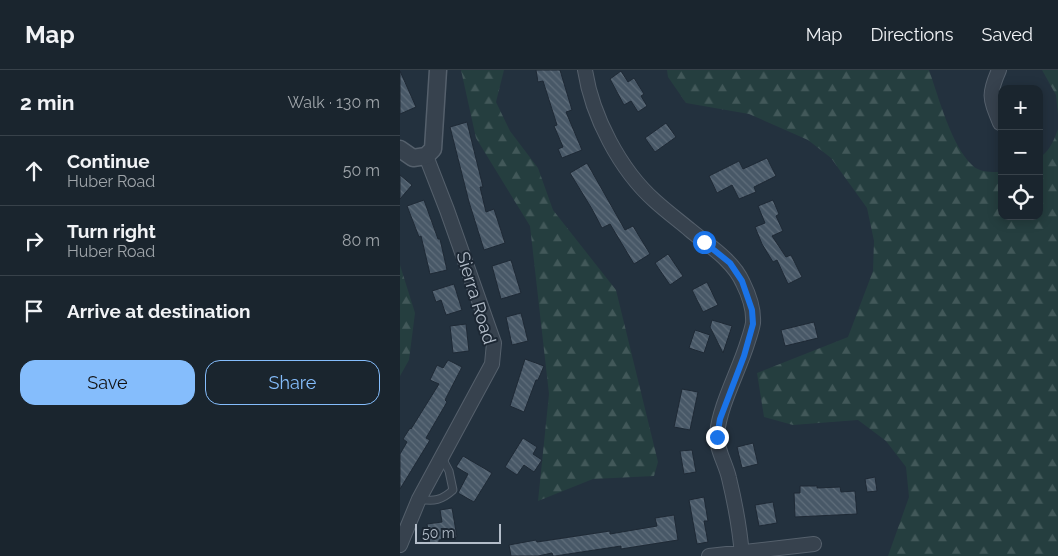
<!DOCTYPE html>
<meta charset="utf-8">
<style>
:root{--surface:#1a252e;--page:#232d36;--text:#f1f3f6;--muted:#9fa5aa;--line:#38424a;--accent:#85bdfc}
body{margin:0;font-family:Raleway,sans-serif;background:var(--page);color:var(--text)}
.controls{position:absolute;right:15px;top:15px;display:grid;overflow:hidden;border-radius:10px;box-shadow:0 2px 12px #0003}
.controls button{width:45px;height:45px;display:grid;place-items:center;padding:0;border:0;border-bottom:1px solid var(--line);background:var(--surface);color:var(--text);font:25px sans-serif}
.scale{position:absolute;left:15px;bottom:12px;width:86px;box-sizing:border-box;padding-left:5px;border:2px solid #b3bdc9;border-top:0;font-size:14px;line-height:18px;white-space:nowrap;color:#b3bdc9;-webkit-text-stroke:4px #1c2733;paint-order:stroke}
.stop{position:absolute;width:15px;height:15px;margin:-11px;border:4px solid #1a73e8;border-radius:50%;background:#fff}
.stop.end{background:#1a73e8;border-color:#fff;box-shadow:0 1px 5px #0008}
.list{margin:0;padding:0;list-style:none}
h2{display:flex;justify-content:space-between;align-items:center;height:65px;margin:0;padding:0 20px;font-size:21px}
h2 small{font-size:16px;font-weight:400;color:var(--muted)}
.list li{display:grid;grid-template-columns:32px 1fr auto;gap:15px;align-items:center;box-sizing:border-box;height:70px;padding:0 20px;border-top:1px solid var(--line)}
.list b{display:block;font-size:19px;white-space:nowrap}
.list p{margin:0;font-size:16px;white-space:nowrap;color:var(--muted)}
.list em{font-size:16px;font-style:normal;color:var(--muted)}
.actions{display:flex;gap:10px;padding:15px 20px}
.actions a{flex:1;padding:11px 0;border:1px solid var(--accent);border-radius:15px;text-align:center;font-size:18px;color:var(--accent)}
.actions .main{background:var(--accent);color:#111}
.icon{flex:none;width:28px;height:28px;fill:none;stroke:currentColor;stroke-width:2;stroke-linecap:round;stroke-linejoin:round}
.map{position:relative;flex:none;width:658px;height:486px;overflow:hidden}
header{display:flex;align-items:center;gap:30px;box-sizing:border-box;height:70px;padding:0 25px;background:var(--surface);border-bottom:1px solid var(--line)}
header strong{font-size:24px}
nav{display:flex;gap:28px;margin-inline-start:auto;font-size:18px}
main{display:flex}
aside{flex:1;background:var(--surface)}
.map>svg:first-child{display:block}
.forest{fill:url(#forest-firs)}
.building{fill:url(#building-back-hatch);stroke:#1e2935}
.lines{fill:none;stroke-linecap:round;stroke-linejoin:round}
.service-casing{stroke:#55606c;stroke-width:9}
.minor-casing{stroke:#55606c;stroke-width:16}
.tertiary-casing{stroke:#55606c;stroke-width:19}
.service{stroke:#37424e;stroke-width:7}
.minor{stroke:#37424e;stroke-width:14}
.tertiary{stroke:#37424e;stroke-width:16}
.route{stroke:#1a73e8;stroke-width:6}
.labels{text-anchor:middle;stroke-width:4;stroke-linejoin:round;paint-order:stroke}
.street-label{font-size:18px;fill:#b3bdc9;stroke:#1c2733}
</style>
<header>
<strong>Map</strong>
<nav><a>Map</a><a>Directions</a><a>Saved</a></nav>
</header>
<main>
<aside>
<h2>2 min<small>Walk · 130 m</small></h2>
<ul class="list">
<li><svg class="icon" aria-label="ahead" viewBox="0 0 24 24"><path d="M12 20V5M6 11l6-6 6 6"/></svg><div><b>Continue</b><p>Huber Road</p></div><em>50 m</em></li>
<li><svg class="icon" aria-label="right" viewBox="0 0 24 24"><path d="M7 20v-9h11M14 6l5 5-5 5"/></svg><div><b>Turn right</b><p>Huber Road</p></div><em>80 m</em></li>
<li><svg class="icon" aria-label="arrive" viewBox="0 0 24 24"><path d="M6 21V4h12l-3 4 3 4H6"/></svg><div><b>Arrive at destination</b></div></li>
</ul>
<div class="actions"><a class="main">Save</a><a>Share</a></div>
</aside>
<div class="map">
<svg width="658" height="486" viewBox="0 0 658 486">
<defs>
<pattern id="forest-firs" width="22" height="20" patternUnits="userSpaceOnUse" patternTransform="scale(1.25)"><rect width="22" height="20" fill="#253e3f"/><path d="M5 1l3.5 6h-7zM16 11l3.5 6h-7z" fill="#425859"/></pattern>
<pattern id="building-back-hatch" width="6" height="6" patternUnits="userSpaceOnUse" patternTransform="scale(1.25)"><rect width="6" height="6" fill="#485867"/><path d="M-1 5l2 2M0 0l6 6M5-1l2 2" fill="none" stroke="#606e7b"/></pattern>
</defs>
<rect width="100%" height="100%" fill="#23313e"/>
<path class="forest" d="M61,0H104L96,32L110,61L138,98L153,140L216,220L258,392L254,406L193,409L138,431L149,324L130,156L76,68Z
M267,0H529C539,28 551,75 572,95C580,103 592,102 602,102V146H639V88C650,81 654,70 658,59V486H488L509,427L506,397L486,371L458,350L393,355L364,347L357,303L448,267L473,201L474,171L467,138L431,88L408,70L349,44L286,33L268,7Z
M642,0H658V45L656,25Z
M0,195L15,243L9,290L0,306Z"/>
<path class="building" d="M136,0H160L172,40L166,42L182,80L162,88L158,79L163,77L154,56L157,55L143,11L138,12Z
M0,1L16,37L0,44Z
M221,1L228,12L234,8L244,24L241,26L247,36L238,42L231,31L224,35L210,9Z
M67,52L83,117H80L86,142L94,139L105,173L84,180L69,132L50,57Z
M266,53L276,67L255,82L245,68Z
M367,88L376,106L354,117L356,122L339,129L332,115L317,123L309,106L339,91L343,99Z
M187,93L225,160L233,156L250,184L234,194L210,154L202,158L192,139L170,103Z
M0,105L12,115L0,129Z
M24,130L38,169H40L47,200L30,204L21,166L19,167L7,136Z
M373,130L379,144L376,146L383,161L372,166L386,187L391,185L402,207L388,214L377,190L373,192L362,174L355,157L365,153L358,136Z
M268,184L283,206L270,215L255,193Z
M111,190L121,223L101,229L92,196Z
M307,212L318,235L303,242L292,220Z
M54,214L62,240L46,245L41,230L36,232L32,221Z
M121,243L128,271L112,275L106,247Z
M312,250L332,256L323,283L310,257Z
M414,252L418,268L385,276L381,260Z
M66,254L69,281L53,283L50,256Z
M295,260L310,265L304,283L289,278Z
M125,289L144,296L138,310H136L124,342L110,336Z
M48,290L62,297L45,330L47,332L26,368L30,370L0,419V384L7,372L3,369L10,358L11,359L39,314L30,310L37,295L43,298Z
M282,319L298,322L290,360L274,357Z
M123,368L137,377L133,384L142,390L134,402L124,395L117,405L105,397Z
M353,373L358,394L342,398L337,377Z
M292,380L296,402L284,404L280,381Z
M63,386L92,403L74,432L58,423L68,404L56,397Z
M475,407L477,421L467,422L465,409Z
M400,416H417V418L440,417L441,422L455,421L457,444L395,447L394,423H400Z
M304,427L308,451H304L308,472L297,474L289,430Z
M373,432L377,453L359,456L355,435Z
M52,438L57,467L39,470V472L30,474L27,454L42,452L40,440Z
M274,445L278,470L221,479V476L155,486H153L152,483L138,486H111L109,475L136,470L137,472L210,461V464L257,456L255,448Z"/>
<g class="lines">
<defs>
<path id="service" d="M19,429C34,432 42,430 53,420L49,401L41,386"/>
<path id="minor" d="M185,0C192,46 220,100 255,131C266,141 278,150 290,160C308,175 333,190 343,213C349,225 354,239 353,253C352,259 350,265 348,271C339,301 320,334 317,364C316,379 326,394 329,408C335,433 340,460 342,486
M599,0C588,25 590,28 600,53
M0,475L19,429L92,294L94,273L47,140L26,86
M309,486L414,474"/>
<path id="tertiary" d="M0,79L13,88L26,86L33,79L38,0"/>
</defs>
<use href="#service" class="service-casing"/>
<use href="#minor" class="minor-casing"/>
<use href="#tertiary" class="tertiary-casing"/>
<use href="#service" class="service"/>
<use href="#minor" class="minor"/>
<use href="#tertiary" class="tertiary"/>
</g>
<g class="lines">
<path class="route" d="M304,172L330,193L342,211L352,240L353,254L344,286L320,349L317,367"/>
</g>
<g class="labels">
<g class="street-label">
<text transform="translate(76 228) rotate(73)" y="6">Sierra Road</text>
</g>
</g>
</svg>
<div class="controls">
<button>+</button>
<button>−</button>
<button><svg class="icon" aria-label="locate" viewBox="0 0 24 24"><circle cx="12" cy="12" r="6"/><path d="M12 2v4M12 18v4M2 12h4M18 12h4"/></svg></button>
</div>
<div class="scale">50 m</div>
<div class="stop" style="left:304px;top:172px"></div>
<div class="stop end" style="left:317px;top:367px"></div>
</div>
</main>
